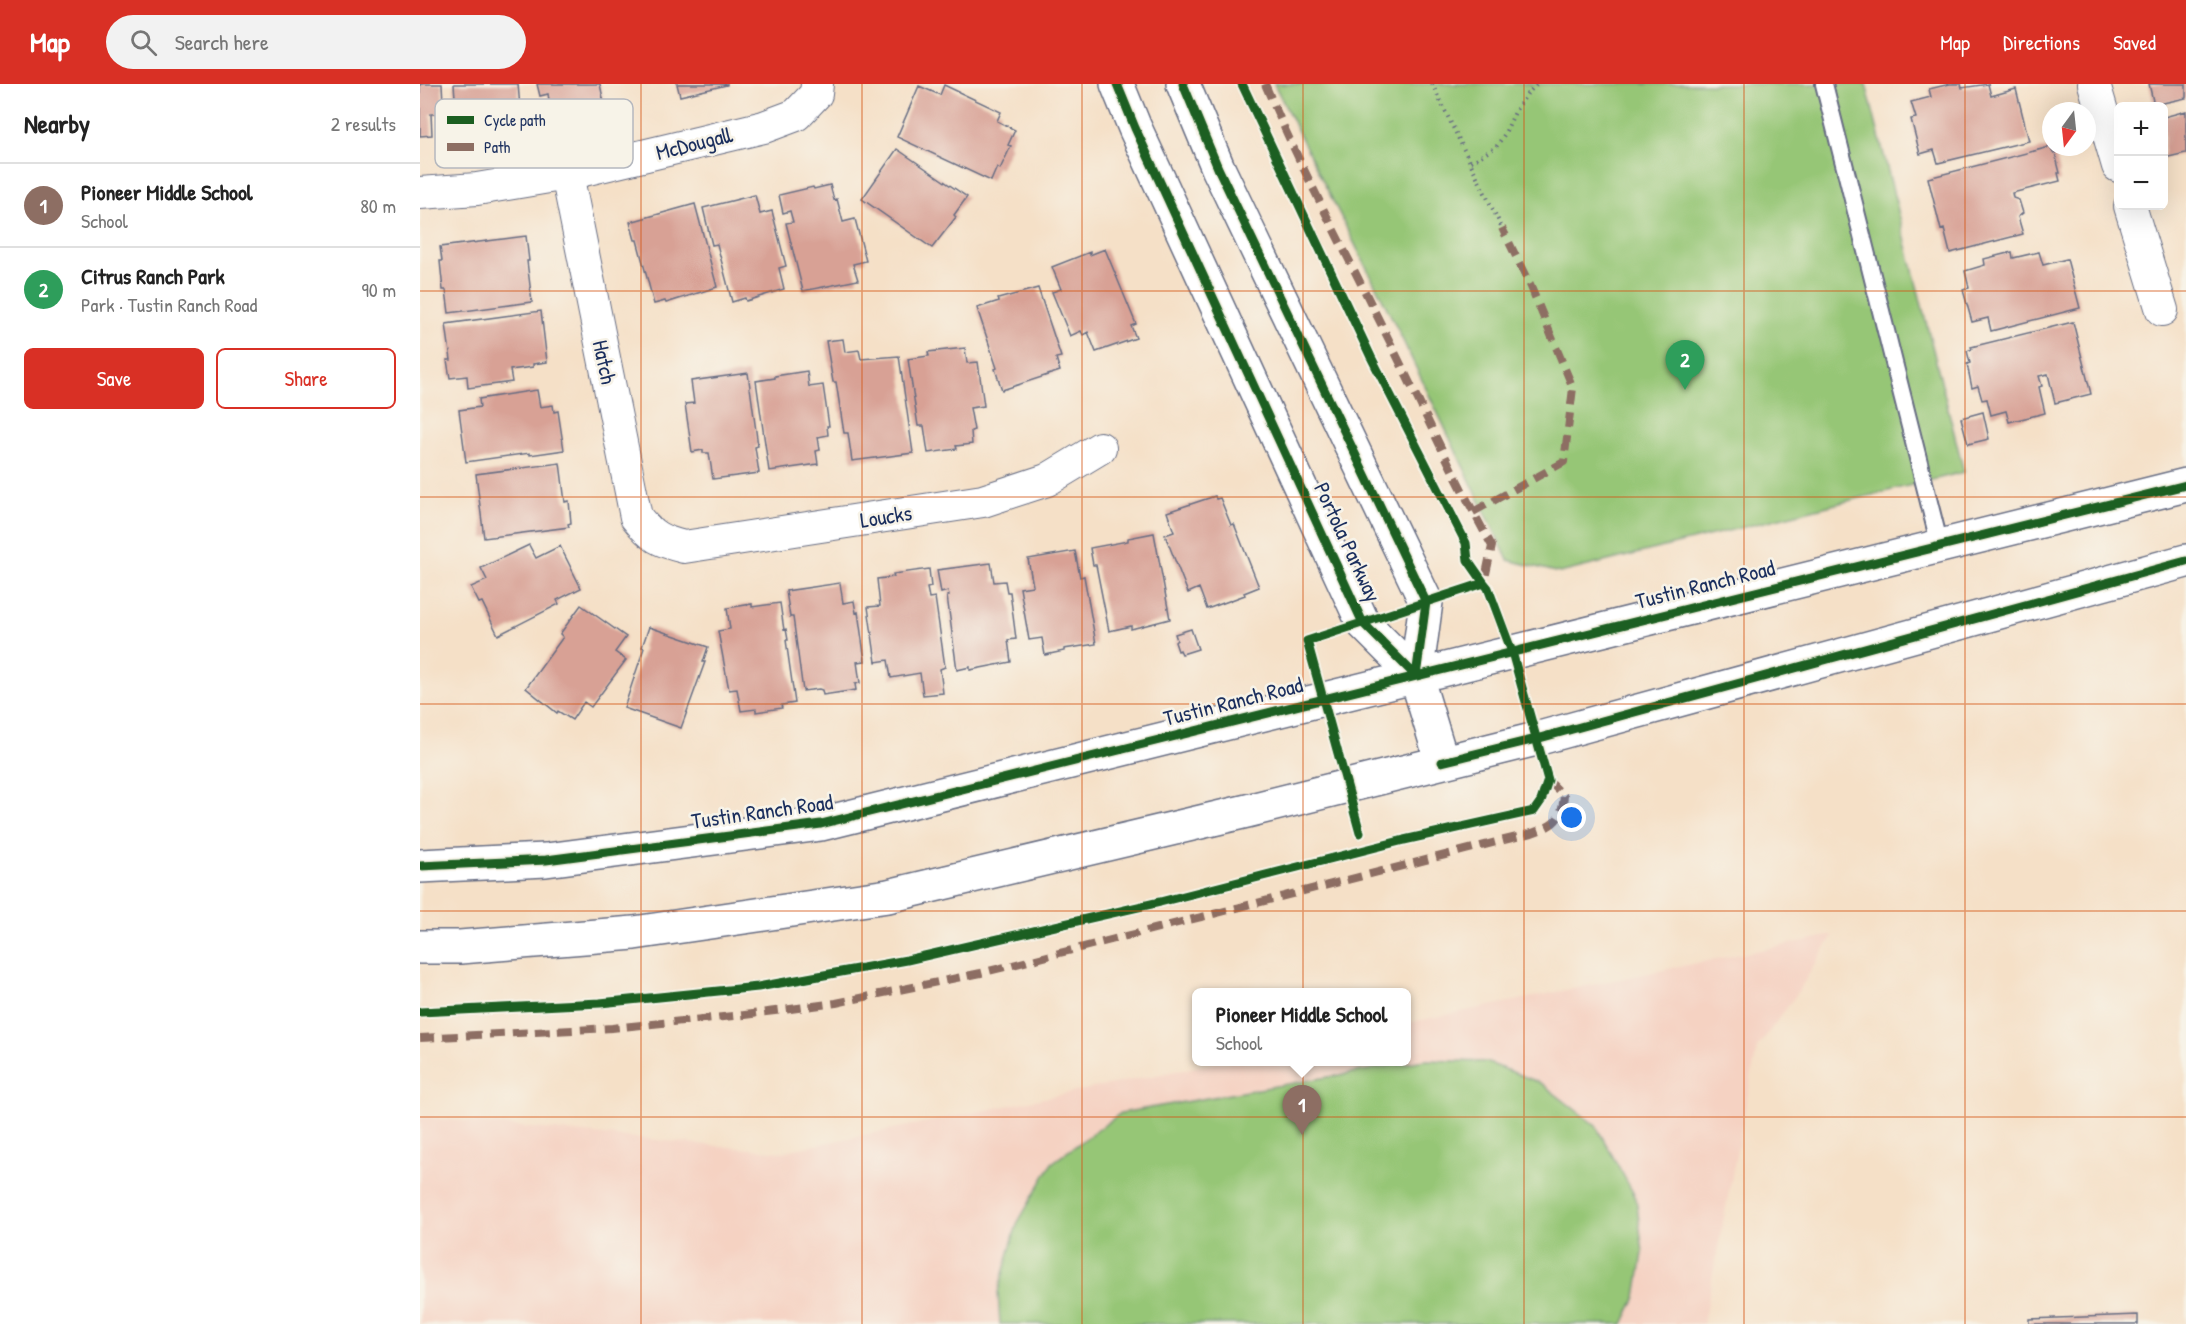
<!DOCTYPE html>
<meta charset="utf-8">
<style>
:root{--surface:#fff;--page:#f2f2f2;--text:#222;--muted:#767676;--line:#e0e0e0;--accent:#d93025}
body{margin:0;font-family:"Patrick Hand",sans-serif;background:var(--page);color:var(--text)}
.controls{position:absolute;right:18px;top:18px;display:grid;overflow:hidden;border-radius:9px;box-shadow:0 6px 24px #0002}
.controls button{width:54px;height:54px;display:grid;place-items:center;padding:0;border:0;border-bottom:2px solid var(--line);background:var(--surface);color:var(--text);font:30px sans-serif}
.compass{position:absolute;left:1622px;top:18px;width:54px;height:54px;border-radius:50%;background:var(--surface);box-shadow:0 6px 24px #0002;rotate:195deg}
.you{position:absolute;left:1152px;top:734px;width:21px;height:21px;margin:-15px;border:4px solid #fff;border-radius:50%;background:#1a73e8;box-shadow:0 0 0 9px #1a73e833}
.badge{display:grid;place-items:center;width:39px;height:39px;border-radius:50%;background:var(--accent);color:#fff;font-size:20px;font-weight:700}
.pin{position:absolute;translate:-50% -50px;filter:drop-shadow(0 2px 3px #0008)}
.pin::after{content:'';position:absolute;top:32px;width:21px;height:18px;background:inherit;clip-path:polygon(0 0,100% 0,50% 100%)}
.popup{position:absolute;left:772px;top:904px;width:219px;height:78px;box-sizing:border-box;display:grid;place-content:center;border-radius:9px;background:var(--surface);filter:drop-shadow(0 2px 4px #0005);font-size:20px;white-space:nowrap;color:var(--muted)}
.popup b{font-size:22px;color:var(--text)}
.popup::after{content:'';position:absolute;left:50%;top:100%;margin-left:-12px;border:12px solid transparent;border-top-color:var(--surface)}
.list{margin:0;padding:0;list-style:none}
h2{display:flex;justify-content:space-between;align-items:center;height:78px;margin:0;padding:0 24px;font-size:26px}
h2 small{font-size:20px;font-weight:400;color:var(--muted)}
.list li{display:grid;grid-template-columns:39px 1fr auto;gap:18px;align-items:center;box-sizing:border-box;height:84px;padding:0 24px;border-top:2px solid var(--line)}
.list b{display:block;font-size:22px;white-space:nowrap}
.list p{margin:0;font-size:20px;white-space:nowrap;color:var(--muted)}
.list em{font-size:20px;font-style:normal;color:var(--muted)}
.actions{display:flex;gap:12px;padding:18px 24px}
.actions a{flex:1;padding:14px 0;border:2px solid var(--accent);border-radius:9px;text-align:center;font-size:21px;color:var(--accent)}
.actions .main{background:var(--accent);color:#fff}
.icon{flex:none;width:33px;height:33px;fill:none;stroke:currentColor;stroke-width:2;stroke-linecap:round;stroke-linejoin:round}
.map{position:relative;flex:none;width:1766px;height:1240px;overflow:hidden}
header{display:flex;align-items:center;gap:36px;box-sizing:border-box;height:84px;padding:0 30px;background:var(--accent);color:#fff}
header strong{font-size:28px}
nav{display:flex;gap:33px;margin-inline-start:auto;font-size:21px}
.search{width:420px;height:54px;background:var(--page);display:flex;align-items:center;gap:15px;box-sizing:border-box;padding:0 21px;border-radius:33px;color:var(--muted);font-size:22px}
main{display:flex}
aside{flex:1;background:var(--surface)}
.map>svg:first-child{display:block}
.built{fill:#f5d2c2}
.green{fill:#96c676;stroke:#587a6a;stroke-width:1.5}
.building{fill:#d8a195}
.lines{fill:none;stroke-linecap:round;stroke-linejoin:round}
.lane-casing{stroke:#676d83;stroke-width:20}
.street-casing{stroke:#676d83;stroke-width:34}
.primary-casing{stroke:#676d83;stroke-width:36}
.path{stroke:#676d83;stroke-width:4;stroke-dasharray:1.5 4.5;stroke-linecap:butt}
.lane{stroke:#fff;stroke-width:16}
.street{stroke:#fff;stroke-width:32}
.primary{stroke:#fff;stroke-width:33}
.quiet{stroke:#8d6e63;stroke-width:8;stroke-dasharray:15 8;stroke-linecap:butt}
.cycleway-casing{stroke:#f7f3e8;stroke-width:13}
.cycleway{stroke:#1b5e20;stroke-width:9}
.grid{fill:none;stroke:#d45514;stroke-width:1.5;stroke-opacity:0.55}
.labels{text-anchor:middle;stroke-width:5;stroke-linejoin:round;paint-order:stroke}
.street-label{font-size:22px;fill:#1b2f5e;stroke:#f7f3e8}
.key{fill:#f7f3e8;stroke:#b5b8bf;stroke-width:1.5}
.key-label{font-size:16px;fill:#1b2f5e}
</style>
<header>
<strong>Map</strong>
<div class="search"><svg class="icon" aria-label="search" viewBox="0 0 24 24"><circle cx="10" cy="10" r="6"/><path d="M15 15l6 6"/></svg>Search here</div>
<nav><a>Map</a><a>Directions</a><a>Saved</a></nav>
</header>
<main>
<aside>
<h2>Nearby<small>2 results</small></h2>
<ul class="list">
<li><span class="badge" style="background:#8d6e63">1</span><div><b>Pioneer Middle School</b><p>School</p></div><em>80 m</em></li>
<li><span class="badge" style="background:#2e9e5b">2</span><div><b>Citrus Ranch Park</b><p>Park · Tustin Ranch Road</p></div><em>90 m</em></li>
</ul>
<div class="actions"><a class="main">Save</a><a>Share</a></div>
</aside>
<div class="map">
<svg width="1766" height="1240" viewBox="0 0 1766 1240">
<rect width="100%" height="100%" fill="#f7f3e8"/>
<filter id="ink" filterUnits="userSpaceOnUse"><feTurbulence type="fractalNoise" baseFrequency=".0167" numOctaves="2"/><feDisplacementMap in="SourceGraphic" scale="12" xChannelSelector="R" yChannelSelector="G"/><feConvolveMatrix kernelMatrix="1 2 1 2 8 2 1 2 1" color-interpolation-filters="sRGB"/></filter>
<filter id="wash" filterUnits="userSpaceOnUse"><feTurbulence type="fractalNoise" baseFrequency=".008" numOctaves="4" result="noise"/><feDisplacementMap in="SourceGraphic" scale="24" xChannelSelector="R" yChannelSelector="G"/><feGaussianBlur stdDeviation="1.35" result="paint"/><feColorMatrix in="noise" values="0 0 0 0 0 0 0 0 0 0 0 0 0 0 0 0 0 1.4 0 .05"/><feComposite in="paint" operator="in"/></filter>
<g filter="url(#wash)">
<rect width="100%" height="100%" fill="#f5e0c7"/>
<path class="built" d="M1413,851L1376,911L1337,964L1283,1240H0V1033L361,1068L800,978H987V939Z"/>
<path class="green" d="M854,0H1446L1544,388L1140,489L1088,476L976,242Z
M1005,976L1066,978L1121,999L1176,1042L1216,1114L1223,1169L1216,1213L1203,1240H580L578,1208L597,1140L632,1079L701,1029Z"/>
<g id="blocks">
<path class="building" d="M0,0H22L23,18H21V30H11L12,51L0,52Z
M34,0H98L101,35L40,38L39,26L36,27Z
M117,0H180L184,19L131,28L128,10L120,12Z
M257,0H307V1L260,12Z
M1530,0H1541L1542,4L1568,0L1571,12L1596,5L1609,57L1518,79L1514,66L1500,70L1491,35L1496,34L1491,18L1511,13L1509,5Z
M1729,0H1766V14L1734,21Z
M524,1L581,28L577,37L595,46L588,61L591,62L580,85L577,83L571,97L477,53L499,2L520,11Z
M1766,27V69L1744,74V33Z
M1630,63L1633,69H1635L1640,89H1638L1640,97L1592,109L1593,114L1599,116L1603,129L1598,133L1603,150L1530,169L1524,145L1521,146L1508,94Z
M477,65L547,113L534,131L536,133L512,164L442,115Z
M410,101L414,116L417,115L423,138L435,135L446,177L433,180L438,196L383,207L366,139L373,138L370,127L363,129L359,111L393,103L394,105Z
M335,111L340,130L352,127L366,182L359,184L364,205L326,217L325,214L312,218L297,160L292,161L283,124Z
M275,120L297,203L246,219L245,217L234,220L217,156H215L210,138Z
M106,152L109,177H107L112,218L29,229L26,206H23L20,177H22L20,163Z
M685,165L716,240L711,242L716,254L676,268L668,248L663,251L661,247L650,252L632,208L641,205L632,183L670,168V171Z
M1592,168L1593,174L1619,168L1623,181L1647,175L1660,224L1571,247L1568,234L1552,238L1543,206L1549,204L1545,187L1565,181L1564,175Z
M618,204L641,273L636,274L640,287L582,306L575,285L577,284L557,224L579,217L578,215Z
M121,227L127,278L113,280V283L90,286L92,298L48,304L47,292L30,294L27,276H31L26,240Z
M1653,238L1671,310L1635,319L1628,290L1619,292L1622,302L1619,303L1625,329L1589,338L1586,327L1571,331L1567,315L1562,316L1558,302L1552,304L1547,280L1550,279L1547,267L1552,265L1551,263Z
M423,255L425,268L439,266L441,275L479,272L493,369L432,377L428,349H424L416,298H413L406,257Z
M545,264L547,279L558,278L564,322L550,324L554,346L551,347L552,360L536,362L537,365L508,369L504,342H498L488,275L509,272L508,268Z
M387,287L389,303L403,301L409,342H407L408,351L398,353L400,366L396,367L398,380L349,387L336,297L355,294V292Z
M328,289L338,362L335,363L339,389L293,395L289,369H283V366L272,368L265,320L274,319L271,297Z
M117,306L120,323L133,321L134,328L138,327L144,366L110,371V369L46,378L39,326L60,323L59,315Z
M1563,328L1569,355L1548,360L1541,334Z
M140,379L145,418L149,417L151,439L148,440L149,443L64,454L56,390Z
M795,412L796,415L800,414L811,441L814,440L839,503L824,509L825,511L787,525L779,504L768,509L745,451L754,448L747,428Z
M734,449L750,535L711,545V542L689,547L676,481H673L670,464L708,457V454Z
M109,461L116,474L140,462L161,504L137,516L139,520L78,551L62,518L59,519L51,503L67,496L61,484Z
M655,467L660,493L664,492L676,560L644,565V567L625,571L622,554L609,556L600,504L613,502L608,475Z
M571,479L574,498L585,497L587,508H590L596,555L588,556L591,578L550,586V583L537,586L527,512H529L528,507L521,509L517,486Z
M509,485L511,503L507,504L509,514L515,513L525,583L520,585L523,609L503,611L500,589L471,594L468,576L456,578L448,523L460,522L457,495L474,493L473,490Z
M420,499L423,519L434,517L436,529L438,528L445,577L437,578L440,599L435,600L436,606L403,611L402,606L399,605L383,607L373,533H370L366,507Z
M360,519L364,546L366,545L368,556H366L375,619L361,621L362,624L336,628V625L321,627L317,605L309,606L298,547L310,545L307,524L332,520V523Z
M161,521L206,553L195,568L206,576L171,623L164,618L152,636L138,627L137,629L106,604L143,553L140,550Z
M229,543L288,563L283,578H285L261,644L204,624L224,564L222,563Z
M771,545L778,565L762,570L760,566L758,567L755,558L757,556L755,550Z
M1718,1231V1240H1609V1235Z"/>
</g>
</g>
<g filter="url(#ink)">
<use href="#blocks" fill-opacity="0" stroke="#676d83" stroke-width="1.5"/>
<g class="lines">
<defs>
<path id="lane" d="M1404,0L1520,462"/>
<path id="street" d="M1674,0L1698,82
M147,90L216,433C232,453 240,457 264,463L563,417L627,396L680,364
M0,109L57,105L147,90L344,43L376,31L396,10L397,0
M1710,122L1742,226"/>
<path id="primary" d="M697,0L715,44L943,539L996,592
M763,0L798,84L1006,518L996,592L1022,678
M0,782L126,776L401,740L1766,401
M0,863H40L214,849L468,812L827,727L1116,655L1766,477"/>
</defs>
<use href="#lane" class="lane-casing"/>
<use href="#street" class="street-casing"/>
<use href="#primary" class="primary-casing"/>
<path class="path" d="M1012,0L1082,144
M1051,78L1076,63L1084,51L1096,26L1107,10L1117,0"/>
<use href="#lane" class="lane"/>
<use href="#street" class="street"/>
<use href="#primary" class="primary"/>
<path class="quiet" d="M845,0C878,78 918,153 956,230C995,307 1030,387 1072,462L1064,499
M1053,428L1144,378L1153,304L1111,203L1082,144
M0,954L192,944L324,931L416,919L561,889L1112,749C1135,741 1141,737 1144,712L1128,696"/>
<defs>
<path id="cycleway" d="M697,0L715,44L943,539L996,592
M763,0L798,84L1006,518L996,592
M822,0L951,273L1046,459L1048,476L1064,499
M1022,678L1116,655L1766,477
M0,782L126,776L401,740L1766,401
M0,928L180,919L338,903L487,876L740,818L984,756L1114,727L1121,717L1128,696L1092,568L1068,504L1064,499L887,557L940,749"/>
</defs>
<use href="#cycleway" class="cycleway-casing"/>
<use href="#cycleway" class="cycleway"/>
</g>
</g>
<path class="grid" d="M221,0V1240M442,0V1240M662,0V1240M883,0V1240M1104,0V1240M1324,0V1240M1545,0V1240M0,207H1766M0,413H1766M0,620H1766M0,827H1766M0,1033H1766"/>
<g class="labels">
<g class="street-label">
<text transform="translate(274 59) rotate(-14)" y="8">McDougall</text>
<text transform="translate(185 278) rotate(78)" y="8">Hatch</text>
<text transform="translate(466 432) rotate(-9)" y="8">Loucks</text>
<text transform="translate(928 458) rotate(65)" y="8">Portola Parkway</text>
<text transform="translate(1285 500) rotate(-14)" y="8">Tustin Ranch Road</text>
<text transform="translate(813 617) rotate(-14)" y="8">Tustin Ranch Road</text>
<text transform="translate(342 727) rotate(-8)" y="8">Tustin Ranch Road</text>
</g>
</g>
<rect x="15" y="15" width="198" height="69" rx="9" class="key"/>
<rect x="27" y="32" width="27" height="8" fill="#1b5e20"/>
<rect x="27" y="59" width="27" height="8" fill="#8d6e63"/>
<g class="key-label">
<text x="64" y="42">Cycle path</text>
<text x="64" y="69">Path</text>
</g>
</svg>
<div class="controls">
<button>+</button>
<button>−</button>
</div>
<svg class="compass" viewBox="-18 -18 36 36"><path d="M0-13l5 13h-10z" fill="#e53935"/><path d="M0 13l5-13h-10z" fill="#767676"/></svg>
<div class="you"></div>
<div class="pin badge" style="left:882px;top:1051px;background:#8d6e63">1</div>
<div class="popup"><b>Pioneer Middle School</b>School</div>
<div class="pin badge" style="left:1265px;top:306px;background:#2e9e5b">2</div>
</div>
</main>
